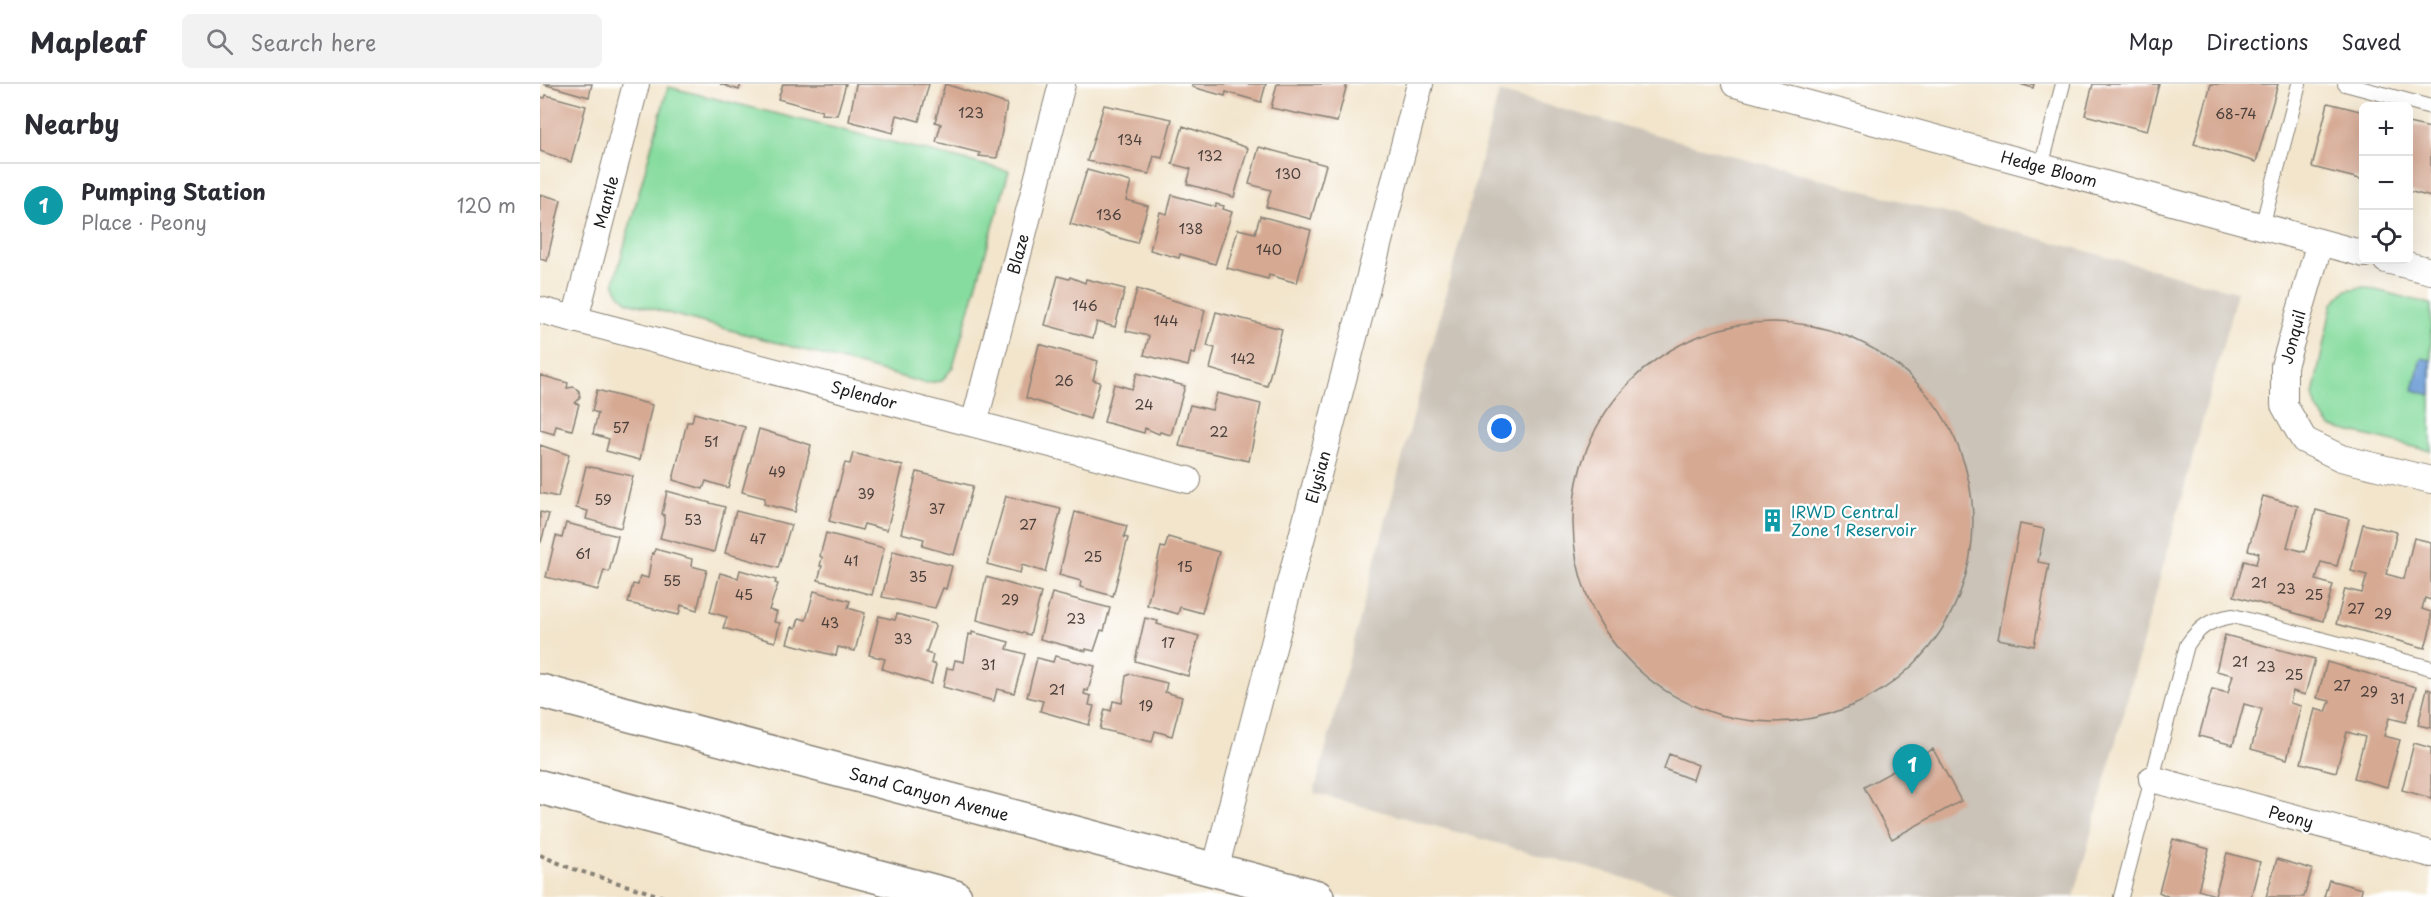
<!DOCTYPE html>
<meta charset="utf-8">
<style>
:root{--surface:#fff;--page:#f2f2f3;--text:#2b2b33;--muted:#7c7c81;--line:#e1e1e2;--accent:#d93025}
body{margin:0;font-family:"Playpen Sans",sans-serif;background:var(--page);color:var(--text)}
.controls{position:absolute;right:18px;top:18px;display:grid;overflow:hidden;border-radius:9px;box-shadow:0 6px 24px #0002}
.controls button{width:54px;height:54px;display:grid;place-items:center;padding:0;border:0;border-bottom:2px solid var(--line);background:var(--surface);color:var(--text);font:30px sans-serif}
.you{position:absolute;left:962px;top:345px;width:21px;height:21px;margin:-15px;border:4px solid #fff;border-radius:50%;background:#1a73e8;box-shadow:0 0 0 9px #1a73e833}
.badge{display:grid;place-items:center;width:39px;height:39px;border-radius:50%;background:var(--accent);color:#fff;font-size:20px;font-weight:700}
.pin{position:absolute;translate:-50% -50px;filter:drop-shadow(0 2px 3px #0008)}
.pin::after{content:'';position:absolute;top:32px;width:21px;height:18px;background:inherit;clip-path:polygon(0 0,100% 0,50% 100%)}
.list{margin:0;padding:0;list-style:none}
h2{display:flex;justify-content:space-between;align-items:center;height:78px;margin:0;padding:0 24px;font-size:26px}
h2 small{font-size:20px;font-weight:400;color:var(--muted)}
.list li{display:grid;grid-template-columns:39px 1fr auto;gap:18px;align-items:center;box-sizing:border-box;height:84px;padding:0 24px;border-top:2px solid var(--line)}
.list b{display:block;font-size:22px;white-space:nowrap}
.list p{margin:0;font-size:20px;white-space:nowrap;color:var(--muted)}
.list em{font-size:20px;font-style:normal;color:var(--muted)}
.icon{flex:none;width:33px;height:33px;fill:none;stroke:currentColor;stroke-width:2;stroke-linecap:round;stroke-linejoin:round}
.map{position:relative;flex:none;width:1891px;height:813px;overflow:hidden}
header{display:flex;align-items:center;gap:36px;box-sizing:border-box;height:84px;padding:0 30px;background:var(--surface);border-bottom:2px solid var(--line)}
header strong{font-size:28px}
nav{display:flex;gap:33px;margin-inline-start:auto;font-size:21px}
.search{width:420px;height:54px;background:var(--page);display:flex;align-items:center;gap:15px;box-sizing:border-box;padding:0 21px;border-radius:9px;color:var(--muted);font-size:22px}
main{display:flex}
aside{flex:1;background:var(--surface)}
.map>svg:first-child{display:block}
.industrial{fill:#cbc3b8}
.green{fill:#86db9e;stroke:#517c5d;stroke-width:1.5}
.water{fill:#6c9cd6;stroke:#445c79;stroke-width:1.5}
.building{fill:#d6a993}
.lines{fill:none;stroke-linecap:round;stroke-linejoin:round}
.service-casing{stroke:#878074;stroke-width:16}
.minor-casing{stroke:#878074;stroke-width:28}
.secondary-casing{stroke:#878074;stroke-width:36}
.path{stroke:#878074;stroke-width:4;stroke-dasharray:4.5 4.5;stroke-linecap:butt}
.service{stroke:#fff;stroke-width:14}
.minor{stroke:#fff;stroke-width:26}
.secondary{stroke:#fff;stroke-width:33}
.labels{text-anchor:middle;stroke-width:4.5;stroke-linejoin:round;paint-order:stroke}
.number-label{font-size:14px;fill:#4a3f3a}
.street-label{font-size:16px;fill:#1c1c1c;stroke:#fff}
.culture-label{font-size:16px;fill:#0d838f;stroke:#fff;text-anchor:start}
</style>
<header>
<strong>Mapleaf</strong>
<div class="search"><svg class="icon" aria-label="search" viewBox="0 0 24 24"><circle cx="10" cy="10" r="6"/><path d="M15 15l6 6"/></svg>Search here</div>
<nav><a>Map</a><a>Directions</a><a>Saved</a></nav>
</header>
<main>
<aside>
<h2>Nearby<small></small></h2>
<ul class="list">
<li><span class="badge" style="background:#0f9aa8">1</span><div><b>Pumping Station</b><p>Place · Peony</p></div><em>120 m</em></li>
</ul>
</aside>
<div class="map">
<svg width="1891" height="813" viewBox="0 0 1891 813">
<rect width="100%" height="100%" fill="#fff"/>
<filter id="ink" filterUnits="userSpaceOnUse"><feTurbulence type="fractalNoise" baseFrequency=".0167" numOctaves="2"/><feDisplacementMap in="SourceGraphic" scale="12" xChannelSelector="R" yChannelSelector="G"/><feConvolveMatrix kernelMatrix="1 2 1 2 8 2 1 2 1" color-interpolation-filters="sRGB"/></filter>
<filter id="wash" filterUnits="userSpaceOnUse"><feTurbulence type="fractalNoise" baseFrequency=".008" numOctaves="4" result="noise"/><feDisplacementMap in="SourceGraphic" scale="24" xChannelSelector="R" yChannelSelector="G"/><feGaussianBlur stdDeviation="1.35" result="paint"/><feColorMatrix in="noise" values="0 0 0 0 0 0 0 0 0 0 0 0 0 0 0 0 0 1.4 0 .05"/><feComposite in="paint" operator="in"/></filter>
<g filter="url(#wash)">
<rect width="100%" height="100%" fill="#f2e5cc"/>
<path class="industrial" d="M959,8L1697,208L1534,813H1154L774,709Z"/>
<path class="green" d="M128,3L469,87L413,283L402,297L384,299L88,218L80,211L74,199Z
M1824,203L1891,220V367L1791,343L1777,325L1773,311L1792,220L1806,206Z"/>
<path class="water" d="M1881,274L1891,276V311L1873,306Z"/>
<g id="blocks">
<path class="building" d="M3,0H52L49,13Z
M180,0H201L199,6Z
M243,0H306L297,31L281,30L282,27L238,15Z
M316,0H389L379,37L357,31L353,49L309,37Z
M405,0L467,20L457,74L439,72L440,69L396,58L401,40L395,38Z
M652,0H726L721,18L686,8L685,12L652,3Z
M737,0H807L797,38L731,24Z
M1480,0H1494L1493,4Z
M1553,0H1619L1607,47L1545,31Z
M1671,0H1738L1716,78L1654,60Z
M6,11L46,22L31,78L0,67V13L5,14Z
M1788,19L1824,28V96L1772,83Z
M564,21L632,35L622,74L614,72L609,90L547,77Z
M1868,39L1891,44V113L1868,107Z
M643,42L708,64L694,113L647,100L651,85L632,80Z
M719,63L786,81L771,135L726,123L731,106L709,100Z
M547,86L591,98L586,116L608,122L597,159L530,140Z
M0,110L21,116L7,177L0,175Z
M632,111L676,123V120L684,122L683,125L692,128L675,180L640,170L639,174L610,166L620,128L627,130Z
M720,132L771,146L757,199L729,191L728,195L687,184L698,145L715,149Z
M518,192L529,195L530,193L545,199L546,195L585,205L575,243L557,238L553,254L505,241Z
M597,205L665,226L655,270L651,269L648,282L604,271L609,252L586,247Z
M676,228L742,245L727,302L670,285L675,264L667,262Z
M1033 438a200 200 0 1 1 400 0a200 200 0 1 1-400 0Z
M499,260L558,277L553,296L560,298L550,335L486,314Z
M597,289L645,302L631,351L620,348L619,350L605,344L604,349L564,338L574,300L592,305Z
M0,291L28,299L27,304L34,303L39,307L40,314L35,319L39,320L32,346L16,342L14,350L0,346Z
M57,306L112,321L100,376L66,367L69,355L53,350L58,329L52,327Z
M677,309L721,320L709,377L639,362L650,321L672,326Z
M154,329L205,343L188,404L166,397L163,405L133,396L147,338H152Z
M219,345L271,361L255,428L224,420L225,414L202,408Z
M0,361L29,371L18,413L0,409Z
M313,369L363,382L347,446L324,440L322,446L289,437L305,379L310,380Z
M46,382L93,392L81,444L46,435L48,427L36,424Z
M377,388L433,402L414,471L382,462L384,455L361,449Z
M127,407L185,423L174,468L120,454L124,440V431L122,430Z
M466,412L521,425L505,488L482,481L480,489L447,480Z
M1723,412L1758,422L1747,463L1765,468L1776,426L1809,435L1797,482L1781,478L1776,496L1793,501L1783,537L1694,512L1704,477L1716,480L1719,469L1708,466Z
M196,427L251,441L238,484L185,469Z
M0,428L9,430L1,458L0,457Z
M535,428L587,442L584,453L588,454L573,512L540,503L541,497L519,491Z
M26,439L78,452L69,488L64,486L58,506L6,493L16,452L22,454Z
M1480,440L1504,445L1498,478L1509,480L1494,562L1458,555Z
M1823,440L1857,448L1846,490L1864,495L1874,454L1891,458V516L1885,514L1882,525L1891,528V542L1885,564L1796,540L1805,505L1822,509L1827,491L1811,487Z
M286,449L344,464L332,511L278,496L282,482H280L282,473L280,472Z
M628,453L679,468L662,529L640,523L638,530L607,521L621,463L625,464Z
M115,465L152,475L151,482L167,486L157,526L141,521L139,531L88,519L93,500L98,501L100,492L108,494L112,469L114,470Z
M353,467L412,482L406,505L403,504L395,524L342,513Z
M200,486L236,496L235,499L238,500L229,526L237,528L234,538L240,539L235,558L183,544L187,533L170,528L180,489L198,494Z
M446,493L501,509L490,551L437,536Z
M274,507L310,517L308,524L325,529L315,567L298,563L296,572L247,559L252,543L256,544L259,534L266,536Z
M512,509L570,524L564,547L561,546L554,567L546,565V567L500,555Z
M357,530L394,540L395,543L386,569L393,571L391,579L396,581L391,600L342,585L345,575L329,571L339,532L355,536Z
M605,534L618,537L617,540L659,552L648,592L595,577Z
M432,548L469,558L467,565L485,570L474,609L457,605L454,617L403,603L407,584L413,585L415,576L424,578L429,550L432,551Z
M1685,551L1775,575L1765,611L1753,607L1750,619L1761,622L1747,675L1711,665L1722,625L1704,620L1693,661L1659,652L1672,605L1688,609L1693,591L1676,587Z
M515,572L555,582L548,607L545,606L544,610L551,612L549,621L554,622L549,641L500,627L503,617L487,613L497,574L513,578Z
M1787,578L1876,603L1866,638L1849,634L1844,652L1860,656L1847,703L1814,694L1825,653L1807,648L1796,688L1761,679L1775,625L1786,628L1790,617L1777,614Z
M590,590L627,599L625,608L642,613L632,652L615,647L612,658L560,645L565,625L571,627L573,617L582,619L586,592Z
M1887,605L1891,606V644L1878,641Z
M1874,659L1891,664V714L1862,706Z
M1393,665L1421,717L1352,755L1324,703Z
M1129,670L1158,681L1153,696L1124,685Z
M1633,755L1669,765L1658,806L1675,811L1687,769L1720,778L1711,813H1629L1619,808Z
M1737,775L1772,785L1764,813H1726Z
M1789,796L1822,805L1820,813H1784Z"/>
</g>
</g>
<g filter="url(#ink)">
<use href="#blocks" fill-opacity="0" stroke="#878074" stroke-width="1.5"/>
<g class="lines">
<defs>
<path id="service" d="M1805,0L1891,23
M1501,83L1523,0
M1722,143L1759,0
M1581,813L1647,561C1660,542 1670,536 1693,532L1891,584"/>
<path id="minor" d="M1195,0L1824,170
M1780,158L1744,282V321L1764,356L1801,374L1891,396
M1846,176L1891,187
M0,226L648,396
M35,235L96,0
M434,340L522,0
M1612,695L1891,770
M675,786L880,0"/>
<path id="secondary" d="M0,607L777,813
M0,703L415,813"/>
</defs>
<use href="#service" class="service-casing"/>
<use href="#minor" class="minor-casing"/>
<use href="#secondary" class="secondary-casing"/>
<path class="path" d="M0,771L30,784L124,813"/>
<use href="#service" class="service"/>
<use href="#minor" class="minor"/>
<use href="#secondary" class="secondary"/>
</g>
</g>
<defs>
<symbol id="building-bare" viewBox="-9 -9 18 18"><path d="M-4-6H4V6H1V3H-1V6H-4ZM-2.5-4.3h1.7v1.8h-1.7ZM.8-4.3h1.7v1.8H.8ZM-2.5-1h1.7V.8h-1.7ZM.8-1h1.7V.8H.8Z" fill="#0f9aa8" stroke="#fff" stroke-width="2.5" paint-order="stroke"/></symbol>
</defs>
<g fill-rule="evenodd">
<use href="#building-bare" x="1216" y="420" width="33" height="33"/>
</g>
<g class="labels">
<g class="number-label">
<text x="431" y="34">123</text>
<text x="1696" y="35">68-74</text>
<text x="590" y="61">134</text>
<text x="670" y="77">132</text>
<text x="748" y="95">130</text>
<text x="569" y="136">136</text>
<text x="651" y="150">138</text>
<text x="729" y="171">140</text>
<text x="545" y="227">146</text>
<text x="626" y="242">144</text>
<text x="703" y="280">142</text>
<text x="524" y="302">26</text>
<text x="604" y="326">24</text>
<text x="81" y="349">57</text>
<text x="679" y="353">22</text>
<text x="171" y="363">51</text>
<text x="237" y="393">49</text>
<text x="326" y="415">39</text>
<text x="63" y="421">59</text>
<text x="397" y="430">37</text>
<text x="153" y="441">53</text>
<text x="488" y="446">27</text>
<text x="218" y="460">47</text>
<text x="43" y="475">61</text>
<text x="553" y="478">25</text>
<text x="311" y="482">41</text>
<text x="645" y="488">15</text>
<text x="378" y="498">35</text>
<text x="132" y="502">55</text>
<text x="1719" y="504">21</text>
<text x="1746" y="510">23</text>
<text x="204" y="516">45</text>
<text x="1774" y="516">25</text>
<text x="470" y="521">29</text>
<text x="1816" y="530">27</text>
<text x="1843" y="535">29</text>
<text x="536" y="540">23</text>
<text x="290" y="544">43</text>
<text x="363" y="560">33</text>
<text x="628" y="564">17</text>
<text x="1700" y="583">21</text>
<text x="448" y="586">31</text>
<text x="1726" y="588">23</text>
<text x="1754" y="596">25</text>
<text x="1802" y="607">27</text>
<text x="517" y="611">21</text>
<text x="1829" y="613">29</text>
<text x="1857" y="620">31</text>
<text x="606" y="627">19</text>
</g>
<g class="street-label">
<text transform="translate(1509 85) rotate(15)" y="6">Hedge Bloom</text>
<text transform="translate(66 118) rotate(-75)" y="6">Mantle</text>
<text transform="translate(478 170) rotate(-75)" y="6">Blaze</text>
<text transform="translate(1753 253) rotate(-75)" y="6">Jonquil</text>
<text transform="translate(324 311) rotate(15)" y="6">Splendor</text>
<text transform="translate(778 393) rotate(-75)" y="6">Elysian</text>
<text transform="translate(389 710) rotate(15)" y="6">Sand Canyon Avenue</text>
<text transform="translate(1751 733) rotate(15)" y="6">Peony</text>
</g>
<g class="culture-label">
<text x="1251" y="434">IRWD Central<tspan x="1251" dy="18">Zone 1 Reservoir</tspan></text>
</g>
</g>
</svg>
<div class="controls">
<button>+</button>
<button>−</button>
<button><svg class="icon" aria-label="locate" viewBox="0 0 24 24"><circle cx="12" cy="12" r="6"/><path d="M12 2v4M12 18v4M2 12h4M18 12h4"/></svg></button>
</div>
<div class="you"></div>
<div class="pin badge" style="left:1372px;top:710px;background:#0f9aa8">1</div>
</div>
</main>
